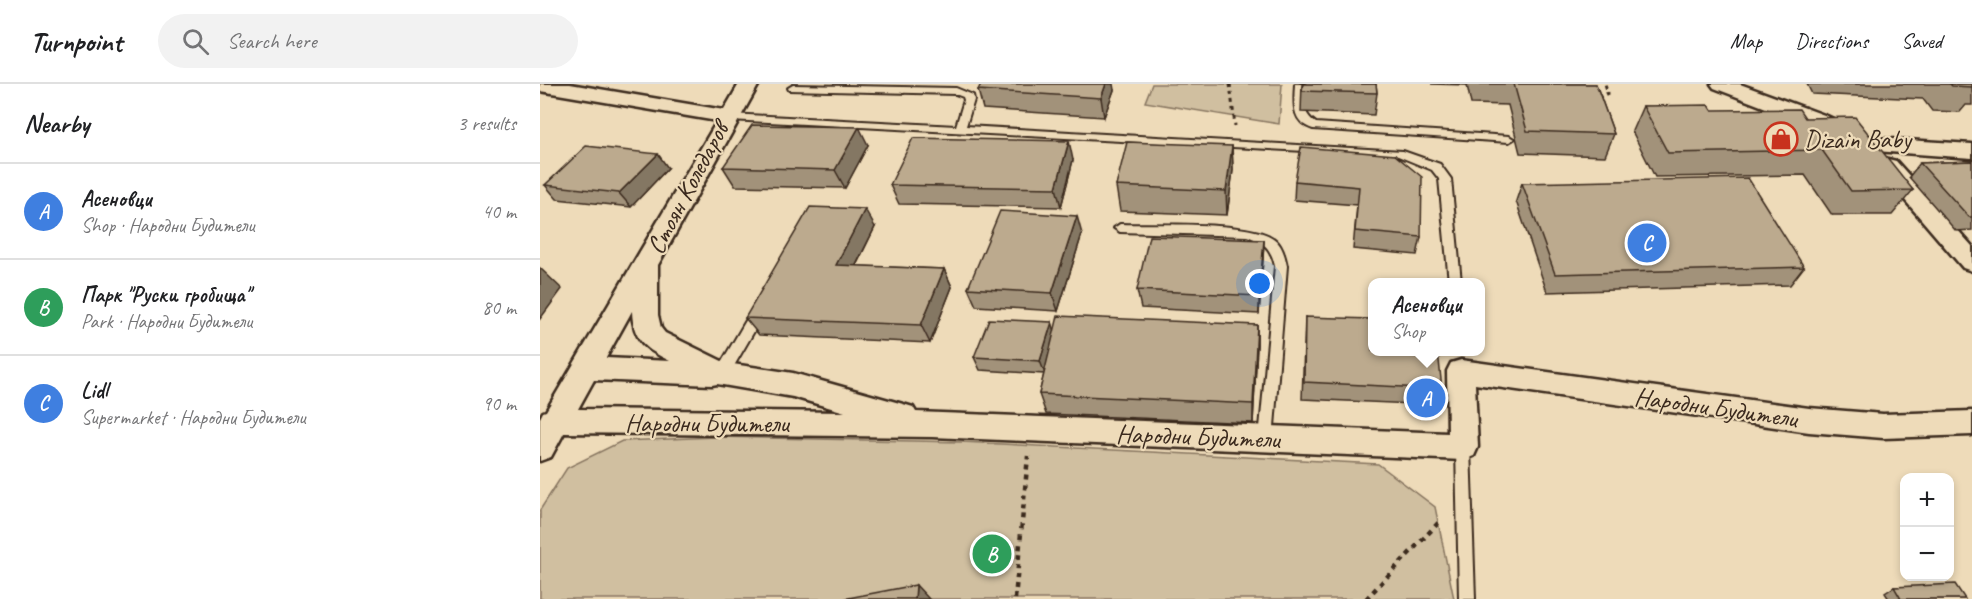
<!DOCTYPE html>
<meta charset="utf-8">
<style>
:root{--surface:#fff;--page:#f2f2f2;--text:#202124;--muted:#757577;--line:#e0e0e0;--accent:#0b8043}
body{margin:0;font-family:Caveat,sans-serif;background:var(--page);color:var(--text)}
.controls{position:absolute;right:18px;bottom:18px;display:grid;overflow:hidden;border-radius:12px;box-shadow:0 3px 9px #0003}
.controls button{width:54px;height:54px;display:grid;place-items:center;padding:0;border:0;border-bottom:2px solid var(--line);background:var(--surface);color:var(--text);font:30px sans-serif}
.you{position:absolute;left:720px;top:200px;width:21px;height:21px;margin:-15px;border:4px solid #fff;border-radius:50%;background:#1a73e8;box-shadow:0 0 0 9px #1a73e833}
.badge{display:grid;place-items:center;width:39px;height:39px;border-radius:50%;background:var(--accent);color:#fff;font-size:20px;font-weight:700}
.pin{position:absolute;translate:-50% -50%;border:3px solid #fff;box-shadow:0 2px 6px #0006}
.popup{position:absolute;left:828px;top:194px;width:117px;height:78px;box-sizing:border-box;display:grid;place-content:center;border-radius:12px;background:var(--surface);filter:drop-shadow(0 2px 4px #0005);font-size:20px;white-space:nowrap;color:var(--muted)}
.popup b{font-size:22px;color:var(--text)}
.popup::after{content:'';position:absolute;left:50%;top:100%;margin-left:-12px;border:12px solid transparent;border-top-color:var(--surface)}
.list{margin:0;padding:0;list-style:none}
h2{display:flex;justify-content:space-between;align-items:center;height:78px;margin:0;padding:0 24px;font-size:26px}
h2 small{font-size:20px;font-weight:400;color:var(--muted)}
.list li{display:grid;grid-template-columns:39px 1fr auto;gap:18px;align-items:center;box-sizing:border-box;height:96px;padding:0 24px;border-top:2px solid var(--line)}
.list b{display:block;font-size:22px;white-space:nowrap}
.list p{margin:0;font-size:20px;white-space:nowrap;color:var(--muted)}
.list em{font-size:20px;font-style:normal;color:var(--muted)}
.icon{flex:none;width:33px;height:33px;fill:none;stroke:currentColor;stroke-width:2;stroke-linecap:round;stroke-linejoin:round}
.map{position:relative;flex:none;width:1432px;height:515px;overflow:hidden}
header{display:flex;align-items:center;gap:36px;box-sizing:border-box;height:84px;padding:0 30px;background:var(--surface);border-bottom:2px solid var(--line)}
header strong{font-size:28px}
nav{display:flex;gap:33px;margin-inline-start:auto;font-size:21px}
.search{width:420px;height:54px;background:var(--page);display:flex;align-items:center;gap:15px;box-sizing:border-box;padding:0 21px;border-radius:33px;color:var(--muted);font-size:22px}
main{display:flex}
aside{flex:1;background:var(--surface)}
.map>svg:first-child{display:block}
.green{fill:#d0bfa0;stroke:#86745f;stroke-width:1.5}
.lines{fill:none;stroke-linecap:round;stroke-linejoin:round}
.service-casing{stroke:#3b2a1e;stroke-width:4}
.minor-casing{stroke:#3b2a1e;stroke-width:5}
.path-far1{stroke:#3b2a1e;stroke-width:3;stroke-dasharray:4 4;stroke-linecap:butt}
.path{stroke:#3b2a1e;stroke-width:4.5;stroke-dasharray:5 5;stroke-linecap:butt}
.service{fill:#eedbb9;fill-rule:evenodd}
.minor{fill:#eedbb9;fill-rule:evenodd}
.wall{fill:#a2927a;stroke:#3b2a1e;stroke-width:1.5}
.shaded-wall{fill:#847763;stroke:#3b2a1e;stroke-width:1.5}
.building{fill:#bcaa8e;stroke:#3b2a1e;stroke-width:1.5}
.labels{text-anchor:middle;stroke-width:4.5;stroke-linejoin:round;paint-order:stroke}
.poi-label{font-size:26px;fill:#3b2a1e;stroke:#eedbb9;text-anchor:start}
.street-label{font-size:26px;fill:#3b2a1e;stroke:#eedbb9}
</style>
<header>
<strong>Turnpoint</strong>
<div class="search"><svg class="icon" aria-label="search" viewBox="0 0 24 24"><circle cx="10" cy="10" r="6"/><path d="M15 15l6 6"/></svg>Search here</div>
<nav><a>Map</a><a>Directions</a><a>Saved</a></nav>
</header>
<main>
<aside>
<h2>Nearby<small>3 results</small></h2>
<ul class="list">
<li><span class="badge" style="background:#3f7fe0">A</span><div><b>Асеновци</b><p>Shop · Народни Будители</p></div><em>40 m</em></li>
<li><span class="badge" style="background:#2e9e5b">B</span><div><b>Парк &quot;Руски гробища&quot;</b><p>Park · Народни Будители</p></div><em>80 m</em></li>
<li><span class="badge" style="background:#3f7fe0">C</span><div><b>Lidl</b><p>Supermarket · Народни Будители</p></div><em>90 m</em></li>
</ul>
</aside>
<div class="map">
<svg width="1432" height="515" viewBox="0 0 1432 515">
<rect width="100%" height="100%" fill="#eedbb9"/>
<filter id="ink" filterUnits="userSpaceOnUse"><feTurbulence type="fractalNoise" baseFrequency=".0167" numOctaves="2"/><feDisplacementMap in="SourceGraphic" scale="12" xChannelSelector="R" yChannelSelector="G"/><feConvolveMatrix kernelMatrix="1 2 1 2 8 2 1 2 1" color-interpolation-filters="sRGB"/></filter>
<g filter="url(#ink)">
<path class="green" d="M612,0H742L739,40L605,18Z
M176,353L422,358L838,380L895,423L914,515H0V426L27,384L82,357Z"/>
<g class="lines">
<defs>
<path id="service" d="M755,0H765C764,16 761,29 776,39L969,52L974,55L969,58L773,45C751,38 754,19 755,0Z
M253,1L416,4L433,11L434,16L426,42L863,67L900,80L911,95L921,198H909L899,95L892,86L858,72L190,36L185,33L190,30L416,42L424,16L423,13L415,10L249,6L248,4Z
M580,140C612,141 710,137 733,154C742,160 745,172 747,182L733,355L731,360L726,361L721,360L719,355L735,182C731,164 724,158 707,152L580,148L574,144Z
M220,220L227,225L187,294H177L175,290L177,286L215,221Z
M923,357L928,358L930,363L935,515H919L916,363L918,358Z"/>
<path id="minor" d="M0,0H30L184,26L199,0H219L118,181V231L121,244L125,249L186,279L253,289L363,320L373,323L376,328L908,349L907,287L911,279L921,276L1269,324L1343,330L1432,327V351L1343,354L1269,348L935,300L938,363L934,372L923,376L392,353L24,349L11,373L0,377V334L3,328L6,327L177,37L0,7ZM92,227C93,257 106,265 130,277L66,274ZM54,296L172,301L177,300L253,313L305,328L38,325Z
M1171,0H1200L1287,32L1333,54L1432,60V74L1321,66L1273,42L1174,4Z
M1348,75L1356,77L1432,162V187L1423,184L1340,87L1337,82L1340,77Z"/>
</defs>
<use href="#service" class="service-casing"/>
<use href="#minor" class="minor-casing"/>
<path class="path-far1" d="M690,0L695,42
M1058,14L1068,9L1065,0"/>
<path class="path" d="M475,515L488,372
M826,515L901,436"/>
<use href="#service" class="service"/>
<use href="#minor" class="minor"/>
</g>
<path class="wall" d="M762,0H836L837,9L834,31L761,28Z
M891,0H1056L1074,50L1065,72L980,69L968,21L931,20L927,1Z
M1267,0H1432V21H1426L1420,28L1392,27L1383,15L1272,10Z
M438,6H574L564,33L443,25Z
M1103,22L1265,34L1373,106L1352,131H1292L1265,91L1115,93L1092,47Z
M328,61L305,104L195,102L183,83Z
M692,62L693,86L687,131L580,127L576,102Z
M855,71L881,153L877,171L813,165L817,121L754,116L755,97Z
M533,76L521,123L359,120L350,101Z
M1432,77V146L1416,147L1369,93L1380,79Z
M128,84L91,123L17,115L5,101Z
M982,99L1264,183L1250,201L1007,208L976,117Z
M335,143L316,182L404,185L412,203L390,259L219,251L205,234Z
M542,150L518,227L436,222L428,204Z
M724,156L723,175L719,230L601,224L597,206Z
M765,233L902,305L896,321L762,315Z
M512,238L514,246L717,241V261L713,339L506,330L499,310L504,290L440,286L434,273Z
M1354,503L1425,515H1349L1345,509Z"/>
<path class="shaded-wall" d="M566,0H573L574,6L564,33L561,14Z
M319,43L328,61L305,104L295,86Z
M529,57L533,76L521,123L516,104Z
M692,62L693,86L687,131L686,107Z
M118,70L128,84L91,123L79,109Z
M325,125L335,143L307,199L296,181Z
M537,132L542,150L518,227L512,209Z
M724,156L723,175L719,230V212Z
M0,184L22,205L0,235Z
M404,185L412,203L390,259L381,241Z
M512,238L516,251L505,290L500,277Z
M717,241V261L713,339V320Z
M376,501L389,515H375Z"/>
<path class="building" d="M441,0H566L561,14L438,6Z
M763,0H836L837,9L762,7Z
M974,0H1056L1074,50L987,47Z
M1410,0H1432V3L1412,2Z
M1169,21L1172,26L1259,25L1265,34L1315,33L1373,106L1311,107L1282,66L1128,69L1103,22Z
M212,41L319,43L295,86L183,83Z
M373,54L529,57L516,104L350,101Z
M587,58L692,62L686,107L576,102Z
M46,62L118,70L79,109L5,101Z
M761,63L855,71L882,93L881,153L815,147L819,103L755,97Z
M1432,77V133H1429L1380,79Z
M1208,94L1264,183L1015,190L982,99Z
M270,123L325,125L296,181L404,185L381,241L205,234Z
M460,127L537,132L512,209L428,204Z
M609,152L724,156L719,212L597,206Z
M518,232L717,241L713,320L499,310Z
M765,233L832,235V267H898L902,305L764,298Z
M449,235L512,238L500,277L434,273Z
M1415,500L1425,515H1361L1354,503Z
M376,501L375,515H303Z"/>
</g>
<defs>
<symbol id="shop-ring" viewBox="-11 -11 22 22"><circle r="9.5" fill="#eedbb9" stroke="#c8321e" stroke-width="1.5"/><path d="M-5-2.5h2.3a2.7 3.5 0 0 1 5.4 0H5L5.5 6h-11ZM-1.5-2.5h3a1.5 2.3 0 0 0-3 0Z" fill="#c8321e"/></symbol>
</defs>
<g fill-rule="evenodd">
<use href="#shop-ring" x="1222" y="36" width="38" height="38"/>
</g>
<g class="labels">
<g class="poi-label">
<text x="1264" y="64">Dizain Baby</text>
</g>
<g class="street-label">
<text transform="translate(147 104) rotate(-62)" y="9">Стоян Коледаров</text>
<text transform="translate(1176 323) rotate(8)" y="9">Народни Будители</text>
<text x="167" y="348">Народни Будители</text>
<text transform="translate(658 352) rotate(2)" y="9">Народни Будители</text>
</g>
</g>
</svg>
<div class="controls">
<button>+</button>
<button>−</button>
</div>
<div class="you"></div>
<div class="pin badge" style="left:886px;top:314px;background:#3f7fe0">A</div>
<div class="popup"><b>Асеновци</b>Shop</div>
<div class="pin badge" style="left:452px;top:470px;background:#2e9e5b">B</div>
<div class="pin badge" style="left:1107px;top:159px;background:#3f7fe0">C</div>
</div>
</main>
